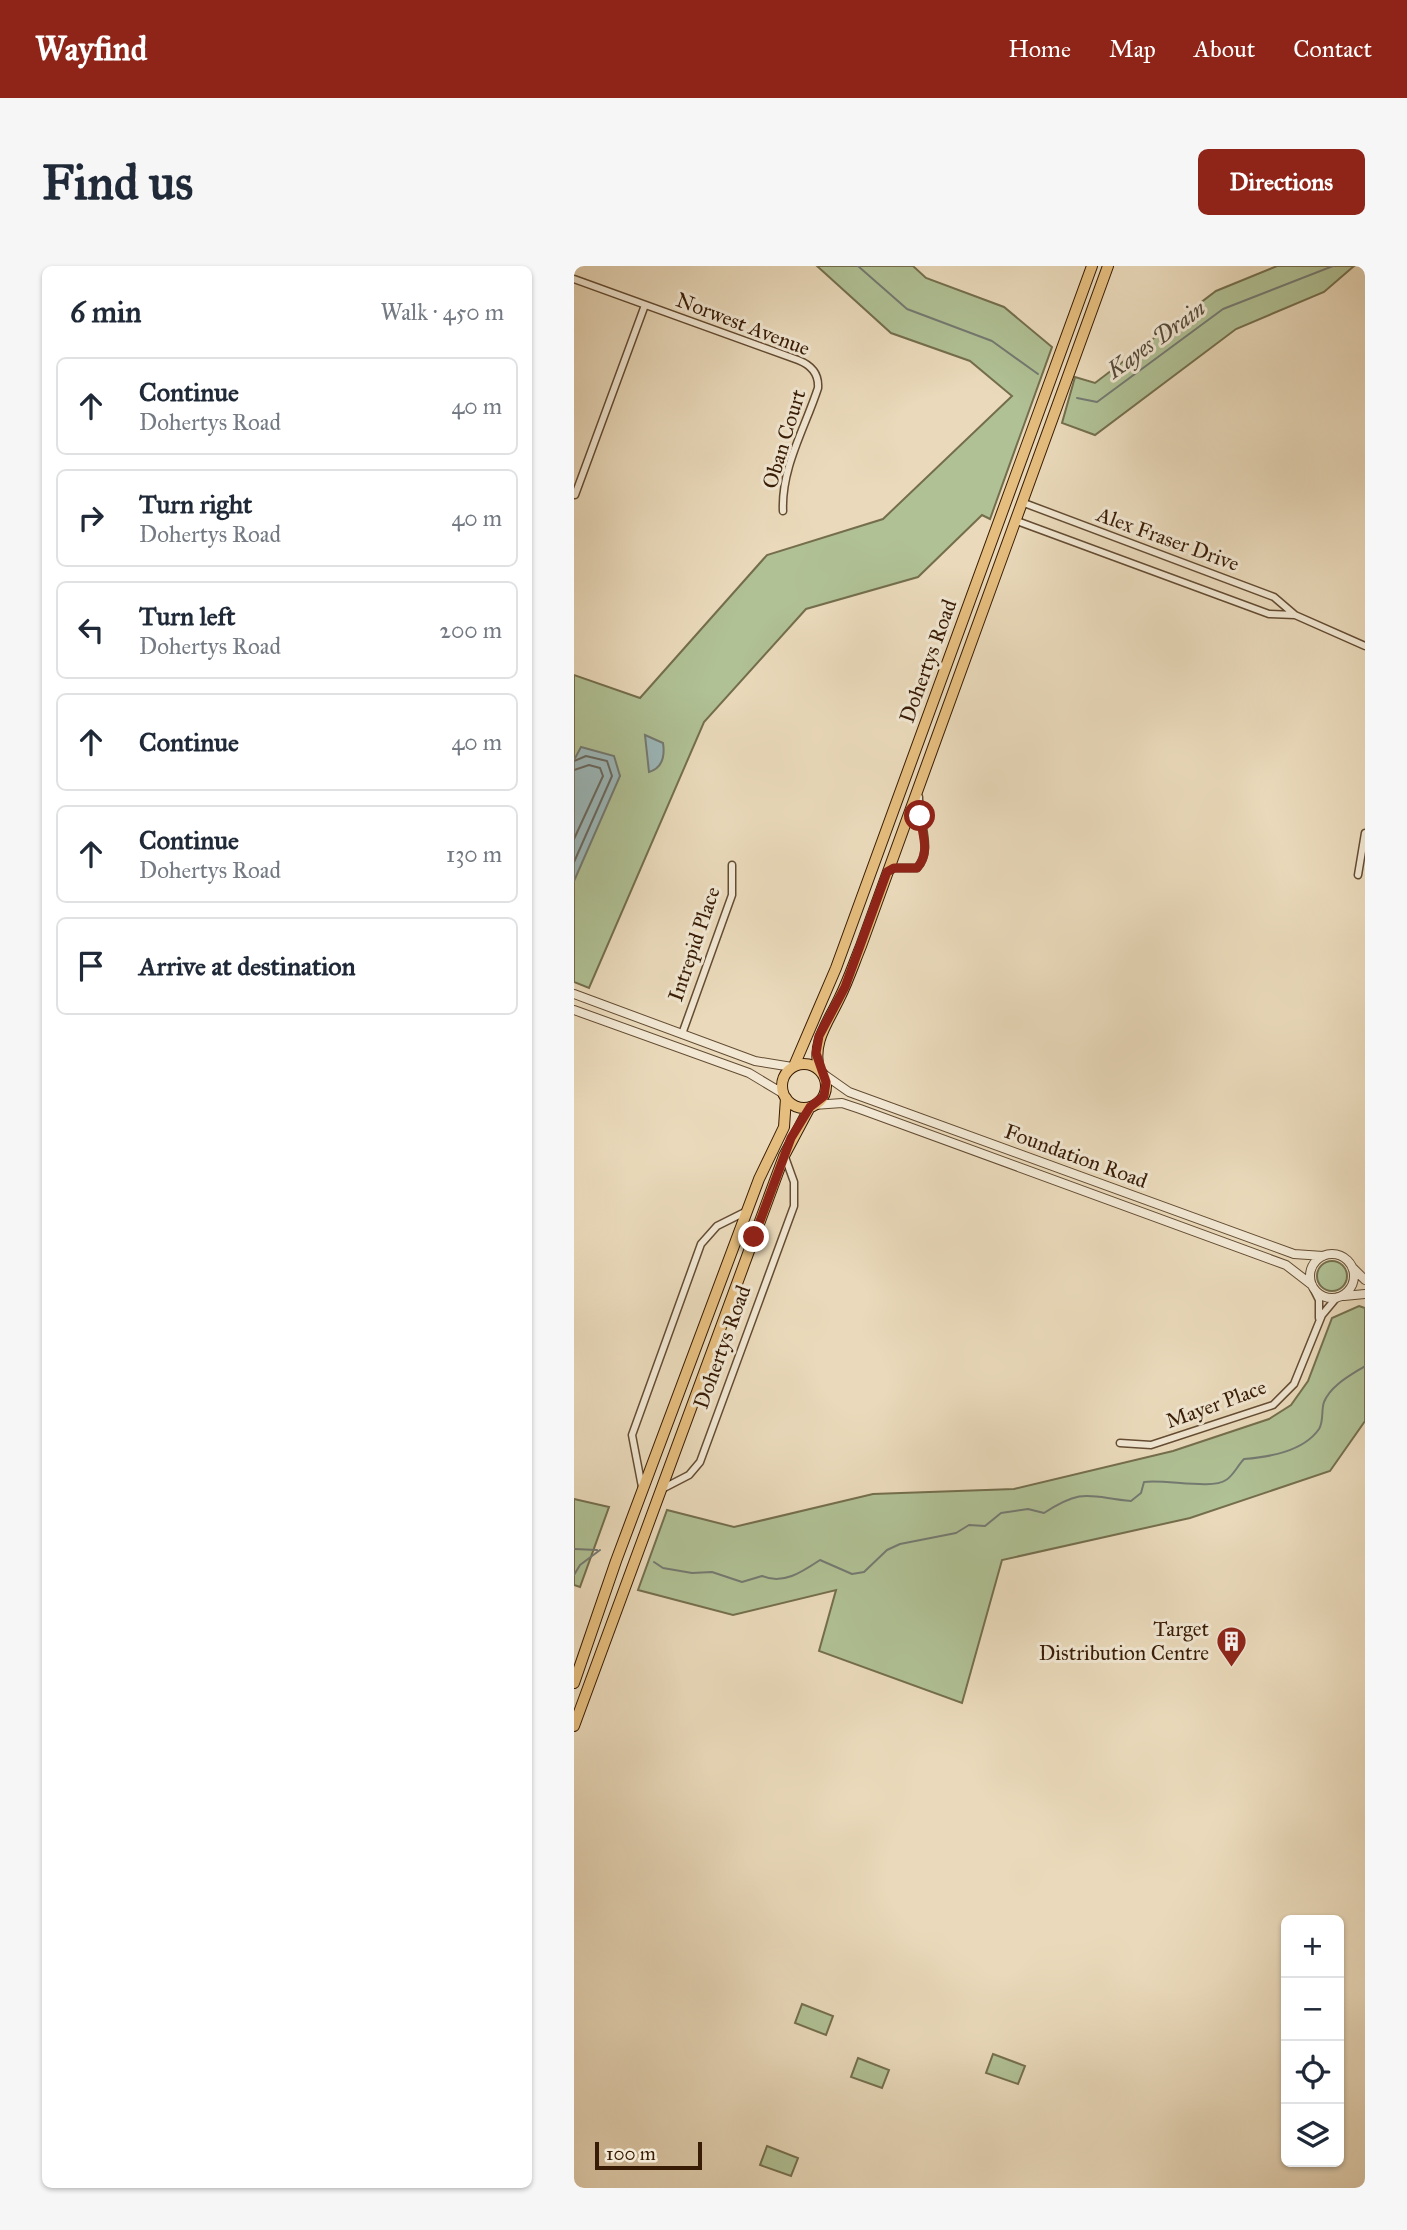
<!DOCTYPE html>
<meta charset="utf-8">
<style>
:root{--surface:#fff;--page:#f6f6f7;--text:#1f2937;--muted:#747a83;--line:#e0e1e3;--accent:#8f2418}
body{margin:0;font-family:"IM FELL Great Primer",serif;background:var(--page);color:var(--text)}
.controls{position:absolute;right:21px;bottom:21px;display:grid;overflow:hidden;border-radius:10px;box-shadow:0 2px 5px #0004}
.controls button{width:63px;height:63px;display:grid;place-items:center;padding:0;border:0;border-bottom:2px solid var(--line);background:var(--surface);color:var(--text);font:35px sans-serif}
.scale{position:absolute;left:21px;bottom:18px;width:107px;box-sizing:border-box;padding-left:7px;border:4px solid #381c05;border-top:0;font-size:19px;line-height:24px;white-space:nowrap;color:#381c05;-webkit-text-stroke:5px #f1e7d3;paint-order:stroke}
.stop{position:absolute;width:21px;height:21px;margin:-16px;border:5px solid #8f2418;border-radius:50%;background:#fff}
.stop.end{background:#8f2418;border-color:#fff;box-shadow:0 2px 7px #0008}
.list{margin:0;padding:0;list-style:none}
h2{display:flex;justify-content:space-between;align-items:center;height:91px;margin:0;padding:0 28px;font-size:30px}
h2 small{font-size:23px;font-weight:400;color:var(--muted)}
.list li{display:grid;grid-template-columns:46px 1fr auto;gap:21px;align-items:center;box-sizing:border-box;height:98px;margin:0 14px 14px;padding:0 14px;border:2px solid var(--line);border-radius:10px}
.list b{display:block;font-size:26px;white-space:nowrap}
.list p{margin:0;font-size:23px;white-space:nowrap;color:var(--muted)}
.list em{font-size:23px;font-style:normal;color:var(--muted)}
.icon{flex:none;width:38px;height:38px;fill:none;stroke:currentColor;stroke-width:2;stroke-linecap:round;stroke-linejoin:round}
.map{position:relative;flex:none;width:791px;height:1922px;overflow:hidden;border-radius:10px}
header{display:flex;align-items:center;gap:42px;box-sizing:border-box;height:98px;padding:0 35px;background:var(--accent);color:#fff}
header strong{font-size:33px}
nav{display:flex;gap:38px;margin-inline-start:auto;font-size:24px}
.intro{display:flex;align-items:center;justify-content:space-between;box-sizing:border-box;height:168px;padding:0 42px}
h1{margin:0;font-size:49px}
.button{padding:18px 32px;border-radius:10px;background:var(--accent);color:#fff;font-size:24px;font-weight:700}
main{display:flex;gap:42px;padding:0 42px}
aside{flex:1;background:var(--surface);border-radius:10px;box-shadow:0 2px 5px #0004}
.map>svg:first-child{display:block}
.green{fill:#b0c195;stroke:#746e4d;stroke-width:2}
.water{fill:#9cb8ba;stroke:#747a72;stroke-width:2}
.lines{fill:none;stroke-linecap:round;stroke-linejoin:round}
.shore{stroke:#6a6a60;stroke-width:2}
.stream{stroke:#747a72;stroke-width:2}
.minor-casing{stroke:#644c32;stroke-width:9}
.tertiary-casing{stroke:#644c32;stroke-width:10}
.primary-casing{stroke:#381c05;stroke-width:12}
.minor{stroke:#f1e7d3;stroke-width:6}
.tertiary{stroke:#f1e7d3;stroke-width:8}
.primary{stroke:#e5bd7e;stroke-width:10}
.route{stroke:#8f2418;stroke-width:9}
.labels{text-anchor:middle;stroke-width:6;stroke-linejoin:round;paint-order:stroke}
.street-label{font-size:21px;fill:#381c05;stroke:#f1e7d3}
.poi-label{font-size:21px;fill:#381c05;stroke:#f1e7d3;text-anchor:end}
.water-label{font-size:23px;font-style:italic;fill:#564b3b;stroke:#f1e7d3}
</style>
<header>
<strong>Wayfind</strong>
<nav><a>Home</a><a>Map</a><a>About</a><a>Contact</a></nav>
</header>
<div class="intro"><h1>Find us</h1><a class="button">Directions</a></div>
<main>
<aside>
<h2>6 min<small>Walk · 450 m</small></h2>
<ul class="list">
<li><svg class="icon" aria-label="ahead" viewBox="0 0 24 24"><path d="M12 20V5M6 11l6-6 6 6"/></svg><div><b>Continue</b><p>Dohertys Road</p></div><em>40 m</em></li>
<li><svg class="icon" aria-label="right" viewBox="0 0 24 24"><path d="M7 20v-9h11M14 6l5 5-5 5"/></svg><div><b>Turn right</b><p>Dohertys Road</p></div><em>40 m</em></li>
<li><svg class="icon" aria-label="left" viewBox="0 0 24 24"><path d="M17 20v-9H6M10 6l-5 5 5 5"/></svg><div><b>Turn left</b><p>Dohertys Road</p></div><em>200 m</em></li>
<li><svg class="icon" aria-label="ahead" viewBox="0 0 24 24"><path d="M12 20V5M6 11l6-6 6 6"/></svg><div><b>Continue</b></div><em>40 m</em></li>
<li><svg class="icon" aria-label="ahead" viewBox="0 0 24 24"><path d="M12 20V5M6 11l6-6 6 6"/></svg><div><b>Continue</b><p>Dohertys Road</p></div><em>130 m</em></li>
<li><svg class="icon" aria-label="arrive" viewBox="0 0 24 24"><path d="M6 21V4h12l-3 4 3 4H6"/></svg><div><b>Arrive at destination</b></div></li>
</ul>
</aside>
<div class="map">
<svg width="791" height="1922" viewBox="0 0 791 1922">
<rect width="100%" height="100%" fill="#eadabb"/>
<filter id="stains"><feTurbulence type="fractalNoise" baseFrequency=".00286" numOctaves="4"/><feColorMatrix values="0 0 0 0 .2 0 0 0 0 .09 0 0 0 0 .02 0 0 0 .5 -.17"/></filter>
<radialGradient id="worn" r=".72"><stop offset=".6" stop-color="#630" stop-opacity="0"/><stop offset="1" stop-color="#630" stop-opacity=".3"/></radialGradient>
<path class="green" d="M243,0H339L352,12L430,41L478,81L416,253L408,249L344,311L232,343L130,456L15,722L0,716V409L66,432L193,289L309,253L438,130L396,95L317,67Z
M703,0H780L750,26L662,63L521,169L488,157L501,111L521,117L642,25Z
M743 1010a15 15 0 1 1 30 0a15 15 0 1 1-30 0Z
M785,1040L791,1042V1155L756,1205L616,1252L428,1294L388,1437L245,1385L262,1324L159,1349L64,1324L93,1244L160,1261L299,1228L440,1223L599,1185L695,1153L717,1139L734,1115L758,1052Z
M0,1233L35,1241L6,1321L0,1319Z
M228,1738L259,1750L252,1769L221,1757Z
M419,1788L451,1800L444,1818L412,1807Z
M284,1792L315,1804L308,1822L277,1811Z
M193,1880L224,1892L217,1910L186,1899Z"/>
<path class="water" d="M71,469L89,477C91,490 88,502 75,506Z
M7,481L40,490L46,510L0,615V494Z"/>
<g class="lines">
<path class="shore" d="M0,495L12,490L33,495L38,510L0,596
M0,504L15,499L26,502L29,510L0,573"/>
<path class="stream" d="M284,0L333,43L418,75L464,108
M503,132L523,136L649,43L759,0
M0,1283L23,1284
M80,1296L89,1302L118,1307L138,1306L168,1316L188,1310C209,1319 228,1306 246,1294L278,1308L290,1306L313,1284L326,1278L382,1267L395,1259L411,1260L427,1247L454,1243L470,1247C510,1221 515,1231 557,1235L567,1227L570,1216C591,1213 638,1224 652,1214C659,1210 664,1199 670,1193C694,1191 729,1186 745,1163C750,1155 747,1144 750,1136C757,1119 777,1109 791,1100
M0,1309L6,1299L26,1284"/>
<defs>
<path id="minor" d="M0,13L224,94C237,99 245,108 244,122C231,162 207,202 209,245
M1,229L71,39
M450,237L700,331L721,349L791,380
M443,255L695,348L721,349
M314,606L320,602H343C360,584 344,554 345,531
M784,609L791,567
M108,768L158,629V599
M739,1022L745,1034V1052
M546,1177L577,1179L699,1139L720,1118L748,1049L763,1031
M68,1221L58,1169L127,978L143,960L173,945
M86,1224L115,1209L126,1196L220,940V916L211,891"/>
<path id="tertiary" d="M0,728L181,795L218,801
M0,744L175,807L210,828
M248,807L275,826L720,988L749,990
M240,839L268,837L286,843L712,999L738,1019
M736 1010a22 22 0 1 1 44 0a22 22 0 1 1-44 0Z
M778,1001L791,1014
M770,1030L791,1028"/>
<path id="primary" d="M208 820a22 22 0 1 1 44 0a22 22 0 1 1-44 0Z
M220,800L262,702L518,0
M245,804C238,775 254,757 266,731C274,715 280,697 287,680L534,0
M0,1417L42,1295L185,913L210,861L212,832
M0,1460L210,890L236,841"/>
</defs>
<use href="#minor" class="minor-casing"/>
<use href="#tertiary" class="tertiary-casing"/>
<use href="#primary" class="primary-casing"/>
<use href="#minor" class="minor"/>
<use href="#tertiary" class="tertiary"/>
<use href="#primary" class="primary"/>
</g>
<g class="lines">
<path class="route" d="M180,971L217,872L236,841L250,830L252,816L242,787L245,770L271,721L313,606L320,602H343C357,586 348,569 346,550"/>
</g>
<defs>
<symbol id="building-pin" viewBox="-11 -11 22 30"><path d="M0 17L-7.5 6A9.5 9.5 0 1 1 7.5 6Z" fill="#8f2418" stroke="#f1e7d3"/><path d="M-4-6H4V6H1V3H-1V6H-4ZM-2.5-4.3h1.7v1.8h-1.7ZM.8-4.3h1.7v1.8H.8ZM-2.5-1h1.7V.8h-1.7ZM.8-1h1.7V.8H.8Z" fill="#fff"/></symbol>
</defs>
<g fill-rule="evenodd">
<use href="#building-pin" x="640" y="1358" width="35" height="47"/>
</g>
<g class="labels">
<g class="street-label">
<text transform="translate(169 58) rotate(21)" y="7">Norwest Avenue</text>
<text transform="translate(210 173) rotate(-73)" y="7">Oban Court</text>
<text transform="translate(594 273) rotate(20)" y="7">Alex Fraser Drive</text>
<text transform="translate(354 395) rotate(-70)" y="7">Dohertys Road</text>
<text transform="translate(120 678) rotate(-71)" y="7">Intrepid Place</text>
<text transform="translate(502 890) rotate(20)" y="7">Foundation Road</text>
<text transform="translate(148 1081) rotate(-70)" y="7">Dohertys Road</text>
<text transform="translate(642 1138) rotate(-20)" y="7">Mayer Place</text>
</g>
<g class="poi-label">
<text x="635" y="1370">Target<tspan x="635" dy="24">Distribution Centre</tspan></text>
</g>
<g class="water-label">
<text transform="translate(582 73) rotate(-36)" y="8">Kayes Drain</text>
</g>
</g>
<rect width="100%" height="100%" filter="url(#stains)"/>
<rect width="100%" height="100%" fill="url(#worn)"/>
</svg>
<div class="controls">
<button>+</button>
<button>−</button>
<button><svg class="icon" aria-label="locate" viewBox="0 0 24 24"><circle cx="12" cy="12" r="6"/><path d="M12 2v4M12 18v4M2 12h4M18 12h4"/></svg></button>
<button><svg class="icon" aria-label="layers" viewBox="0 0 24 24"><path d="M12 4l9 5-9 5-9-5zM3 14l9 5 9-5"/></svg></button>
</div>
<div class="scale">100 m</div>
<div class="stop" style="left:346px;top:550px"></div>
<div class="stop end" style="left:180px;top:971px"></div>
</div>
</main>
